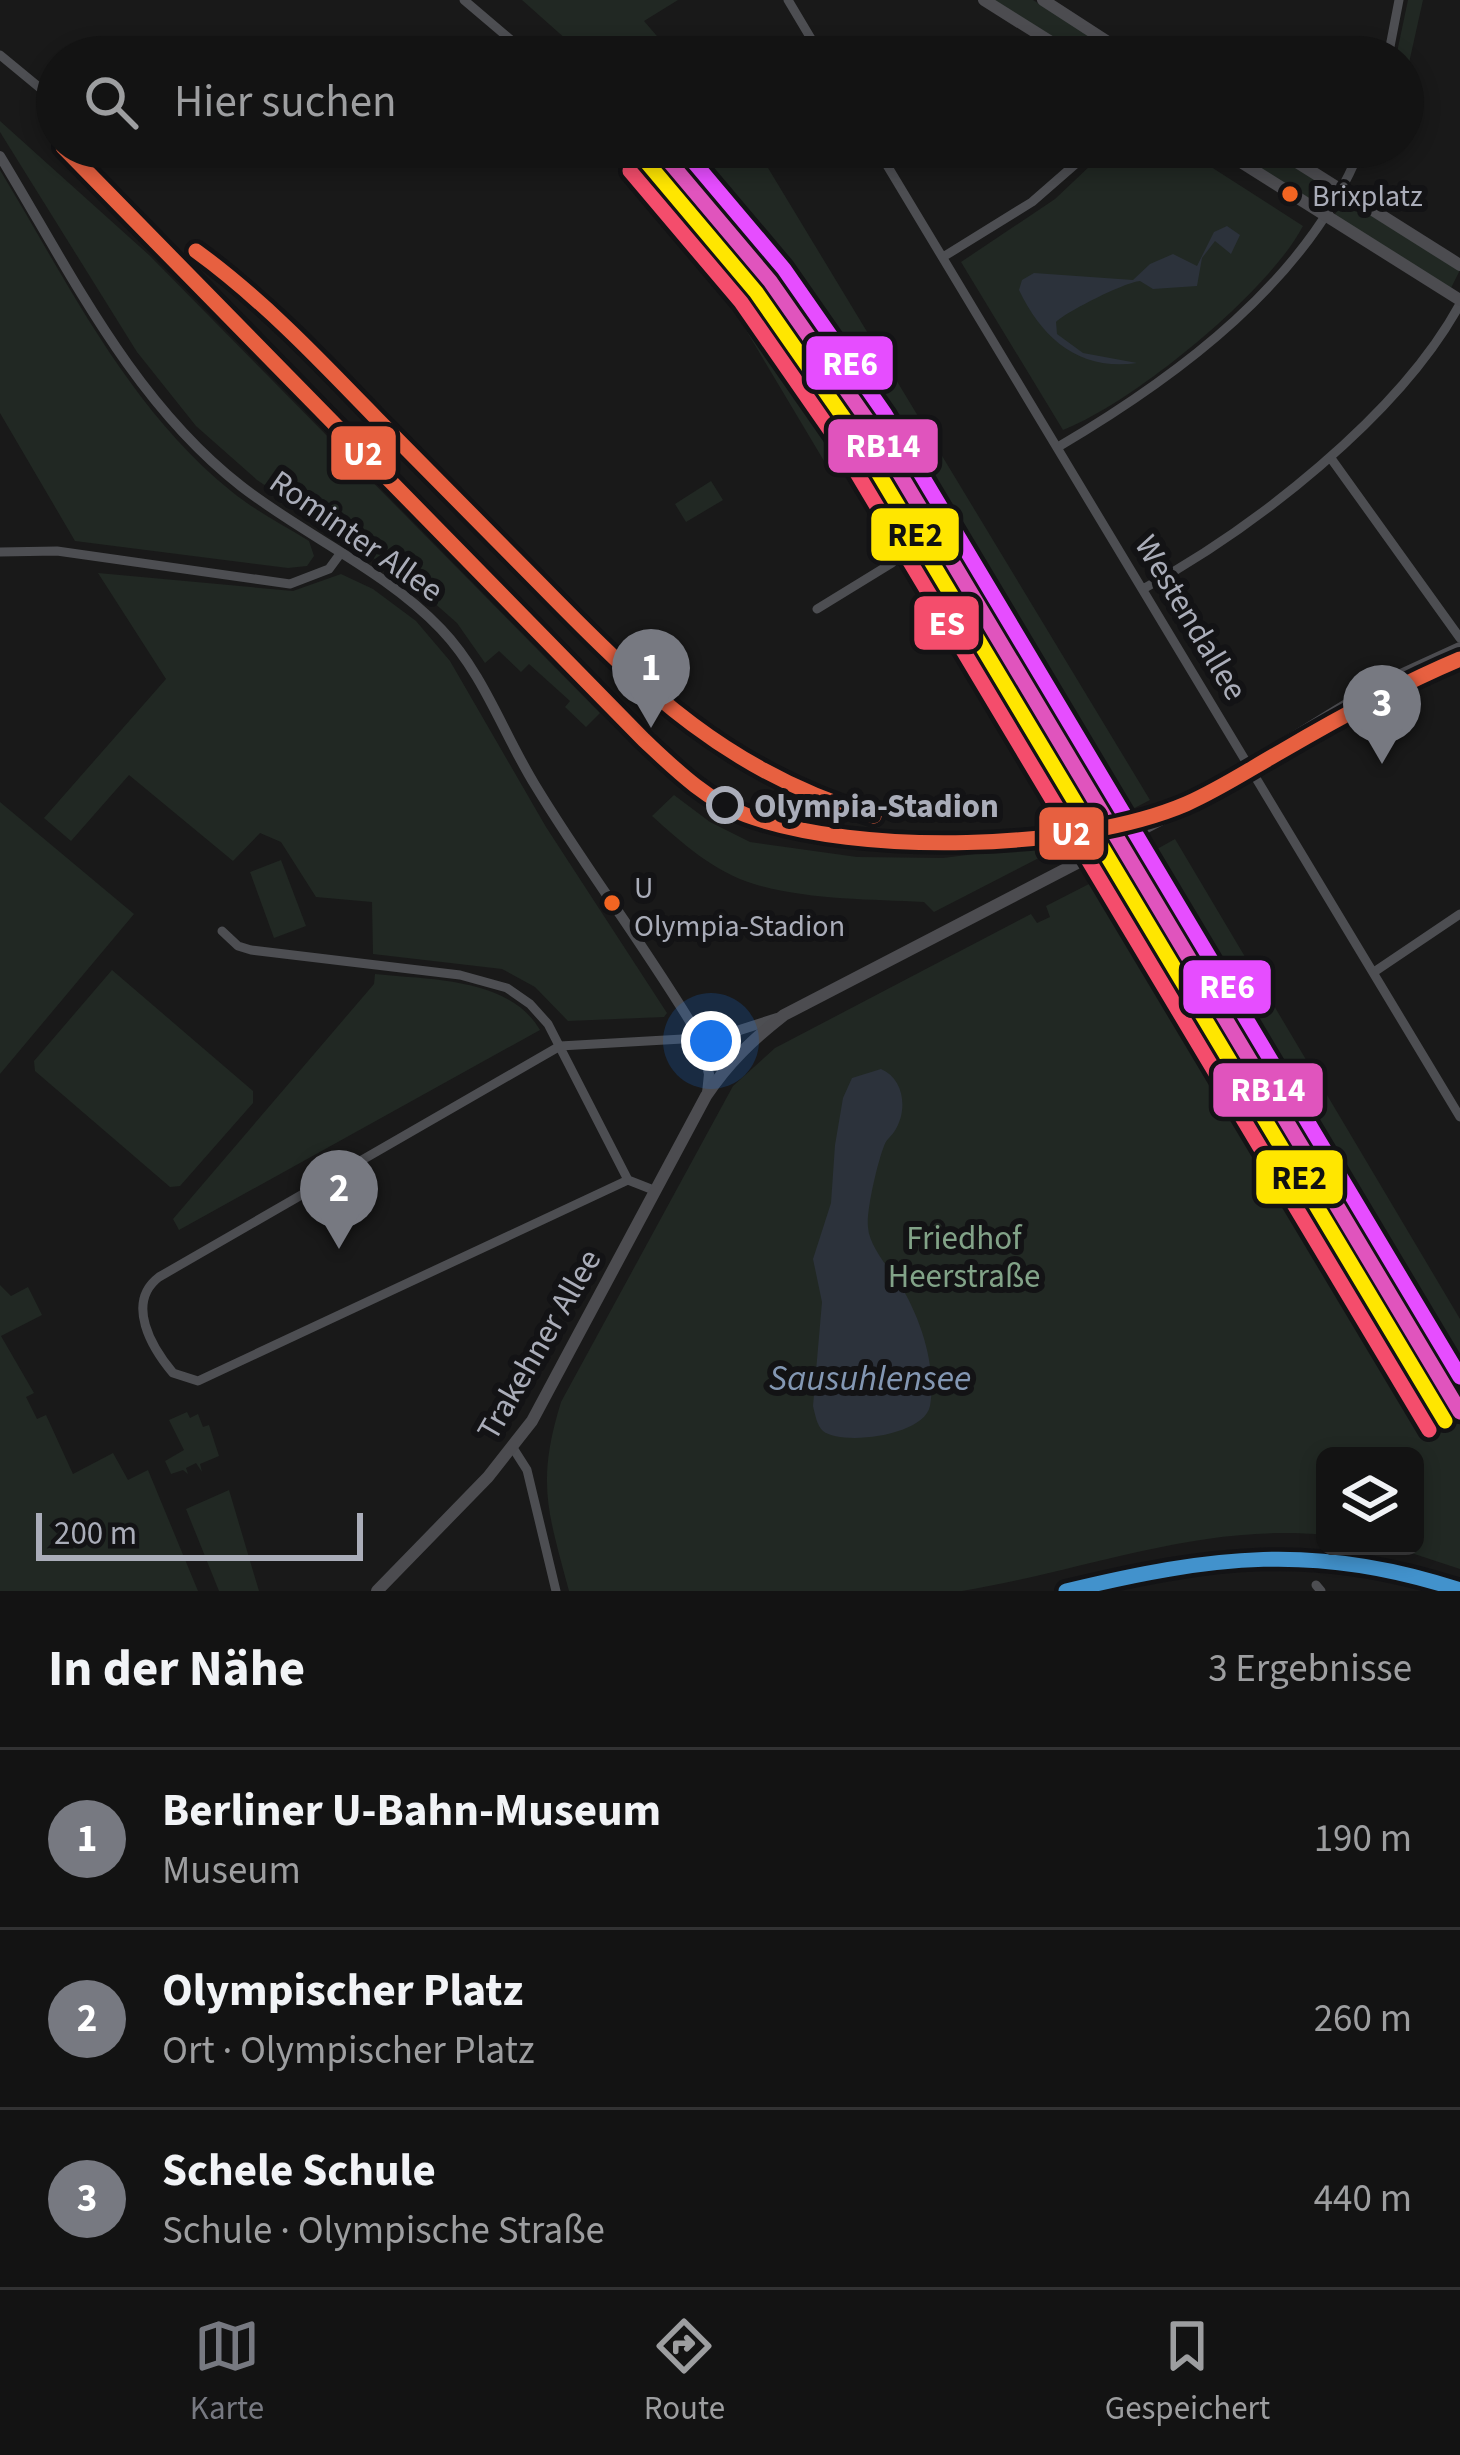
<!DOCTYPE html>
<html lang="de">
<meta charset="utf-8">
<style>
:root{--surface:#131313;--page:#202021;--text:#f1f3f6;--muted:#9d9ea0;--line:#323233;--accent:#777981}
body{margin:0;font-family:"Source Sans 3",sans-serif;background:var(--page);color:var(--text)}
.controls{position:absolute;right:36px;bottom:36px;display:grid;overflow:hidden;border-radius:18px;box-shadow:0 6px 18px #0003}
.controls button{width:108px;height:108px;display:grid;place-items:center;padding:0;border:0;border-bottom:3px solid var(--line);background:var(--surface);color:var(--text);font:60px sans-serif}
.scale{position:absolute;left:36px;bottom:30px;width:327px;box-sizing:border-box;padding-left:12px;border:6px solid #aaadb9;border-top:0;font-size:33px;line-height:42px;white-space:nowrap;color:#aaadb9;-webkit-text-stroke:9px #131315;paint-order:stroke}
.you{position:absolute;left:711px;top:1041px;width:42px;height:42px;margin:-30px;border:9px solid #fff;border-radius:50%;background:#1a73e8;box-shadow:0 0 0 18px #1a73e833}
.badge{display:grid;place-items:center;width:78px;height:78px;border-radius:50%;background:var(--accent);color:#fff;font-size:39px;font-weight:700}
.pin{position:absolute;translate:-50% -99px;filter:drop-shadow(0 3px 6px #0008)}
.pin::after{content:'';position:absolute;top:63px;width:42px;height:36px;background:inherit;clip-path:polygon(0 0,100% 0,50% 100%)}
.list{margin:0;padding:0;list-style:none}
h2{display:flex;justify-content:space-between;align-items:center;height:156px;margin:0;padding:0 48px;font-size:51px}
h2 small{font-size:39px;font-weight:400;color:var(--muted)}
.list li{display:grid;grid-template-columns:78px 1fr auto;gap:36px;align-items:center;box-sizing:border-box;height:180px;padding:0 48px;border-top:3px solid var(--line)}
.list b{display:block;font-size:45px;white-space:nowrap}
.list p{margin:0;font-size:39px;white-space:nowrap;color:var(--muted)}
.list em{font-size:39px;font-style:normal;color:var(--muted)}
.icon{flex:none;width:66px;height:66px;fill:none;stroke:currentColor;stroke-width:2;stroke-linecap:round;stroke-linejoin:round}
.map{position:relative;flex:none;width:1460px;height:1591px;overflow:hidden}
.search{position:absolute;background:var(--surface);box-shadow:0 6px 18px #0003;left:36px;right:36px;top:36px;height:132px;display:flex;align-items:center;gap:30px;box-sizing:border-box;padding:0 42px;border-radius:66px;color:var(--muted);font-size:45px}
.sheet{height:696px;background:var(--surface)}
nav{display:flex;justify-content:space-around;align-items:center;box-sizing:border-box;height:168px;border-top:3px solid var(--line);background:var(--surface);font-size:33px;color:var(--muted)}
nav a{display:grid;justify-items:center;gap:6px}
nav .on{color:var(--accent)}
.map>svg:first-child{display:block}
.green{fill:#212823}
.water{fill:#2c323b}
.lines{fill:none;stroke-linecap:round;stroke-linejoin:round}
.minor{stroke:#4d4e52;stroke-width:9}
.tertiary{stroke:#4d4e52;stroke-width:10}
.secondary{stroke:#4c4c50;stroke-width:12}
.rail-1-casing{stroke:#131315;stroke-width:24}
.rail-2-casing{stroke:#131315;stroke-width:24}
.rail-3-casing{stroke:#131315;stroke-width:24}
.rail-4-casing{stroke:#131315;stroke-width:24}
.rail-5-casing{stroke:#131315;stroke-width:24}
.rail-1{stroke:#e054bd;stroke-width:15}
.rail-2{stroke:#ffe600;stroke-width:15}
.rail-3{stroke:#e64dff;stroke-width:15}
.rail-4{stroke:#f44d6c;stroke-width:15}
.rail-5{stroke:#4292cc;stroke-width:15}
.metro-1-casing{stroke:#131315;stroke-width:24}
.metro-1{stroke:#e76040;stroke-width:15}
.bus-dot{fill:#f26522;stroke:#131315;stroke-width:4.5}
.stop-dot{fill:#131315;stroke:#aaadb9;stroke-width:6}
.labels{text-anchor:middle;stroke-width:12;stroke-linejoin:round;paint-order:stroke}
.bus-label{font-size:30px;fill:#aaadb9;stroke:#131315;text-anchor:start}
.street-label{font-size:33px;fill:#aaadb9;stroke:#131315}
.stop-label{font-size:33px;font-weight:bold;fill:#aaadb9;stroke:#131315;text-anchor:start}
.park-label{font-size:33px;fill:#82a388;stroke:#131315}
.water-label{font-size:36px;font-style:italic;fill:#8397b3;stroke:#131315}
.line-badge{stroke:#131315;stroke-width:4.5}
.badge-label{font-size:33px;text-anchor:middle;font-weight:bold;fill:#fff}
.pale-badge-label{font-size:33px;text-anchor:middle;font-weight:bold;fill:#111}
</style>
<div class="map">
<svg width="1460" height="1591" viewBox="0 0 1460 1591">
<rect width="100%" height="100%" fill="#191919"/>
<path class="green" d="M522,0H678L644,21L675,57H586Z
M990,0H1033L1124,57H1080Z
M1408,0H1423L1403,90V57H1396Z
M0,121L149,255L600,713L586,727L565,707L570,701L529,664L521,672L499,651L485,663L457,623L415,586L257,480L196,426L137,352L0,132Z
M676,147L756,148L1150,800L1123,814C985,586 858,343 676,147Z
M1110,147H1180L1303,226C1268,293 1133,403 1063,430L961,262L1055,199Z
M1223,147H1266L1322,182L1309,202Z
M0,170C67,281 128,408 231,491C254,510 283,525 309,541L314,556L307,566L288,568L75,541L0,413Z
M1346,200L1460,270L1450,290L1337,219L1335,214Z
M732,291L839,466L830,471L725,295Z
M711,481L723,500L686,522L675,504Z
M98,573L293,591L341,574L373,589L416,621L450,661L546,827L667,1013L664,1017L568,1021L535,987L502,969L373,954L372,902L316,897L281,842L260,833L233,861L129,775L71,841L44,818L166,679Z
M674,795L710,822L750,842L857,857L943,858L1070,842L934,912L924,902C869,899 808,900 754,884C714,872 682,843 652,816Z
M0,802L134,914L0,1074Z
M1175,839L1460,1319V1360L1150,853Z
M281,860L306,926L274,938L250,872Z
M1126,865L1277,1130L1460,1425V1569L1390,1546H1415V1456H1325V1535C1199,1523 1084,1571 962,1591H569C548,1512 536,1483 561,1402L733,1086L775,1048L1031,914L1037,923L1050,917L1046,906Z
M112,970L253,1091V1103L180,1186L170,1187L35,1071L34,1061Z
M375,974C429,980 509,977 540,1030L179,1230L173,1219L374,984Z
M0,1285L11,1296L28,1287L42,1315L1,1336L34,1393L26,1397L37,1419L46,1415L73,1474L113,1453L128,1480L148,1470L198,1591H0Z
M187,1412L190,1418L198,1414L203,1427L209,1425L219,1456L200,1464L202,1472L196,1463L186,1468L188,1474L183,1470L171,1474L165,1461L184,1450L169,1420Z
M229,1490L259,1591H219L186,1509Z"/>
<path class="water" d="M1227,226L1240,235L1231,254L1215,241L1202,258L1197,286L1153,289L1140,281C1125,282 1066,312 1056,322L1057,334L1083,353L1137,363C1080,371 1043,340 1019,290L1022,280L1034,273L1133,280L1150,264L1173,254L1197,266L1214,232Z
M881,1069C905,1079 908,1112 894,1132C889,1139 887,1138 884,1146C878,1161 866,1211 868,1227C869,1246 888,1267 899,1283C920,1316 937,1366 930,1406C924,1436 842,1446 823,1431C817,1426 815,1414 813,1406L822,1302L813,1259L831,1203L835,1145L843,1098L852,1078Z"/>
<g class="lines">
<path class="minor" d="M464,0L531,57
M788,0L822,57
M0,55L57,102
M1388,57L1399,0
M634,147L676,193L727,262L897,546L892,563L817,609
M876,147L1460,1117
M943,257L1032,202L1095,147
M1058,447C1177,377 1309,280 1361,147
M1330,457L1460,638
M0,552L57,551L290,584L329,569L340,554
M1143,589C1253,529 1399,416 1460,304
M222,931L238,946L251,950L460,975L507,988L530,1004L548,1024L628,1180L656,1191
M1374,972L1460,914
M628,1180L198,1381L173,1373C152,1348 125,1303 159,1277L560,1046L700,1038
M513,1448L527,1470L556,1591
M1316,1585L1321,1591"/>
<path class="tertiary" d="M0,156C70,271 132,401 241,486C305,536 385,570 441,629C484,674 503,733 535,785C587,871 649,951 700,1038L709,1074L707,1093
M700,1038L721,1036L777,1018"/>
<path class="secondary" d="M984,0L1075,57
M1043,0L1131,57
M1217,147L1460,300
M1273,147L1460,265
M377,1591L488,1477L532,1421L706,1096C728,1063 752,1040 784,1015L1162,819L1377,686L1460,648"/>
<defs>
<path id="rail-1" d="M657,147L770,281L870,424L1460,1412"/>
<path id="rail-2" d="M644,159L756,292L855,434L1445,1421"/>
<path id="rail-3" d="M681,147L784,269L885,414L1460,1377"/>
<path id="rail-4" d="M630,171L741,302L839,443L1429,1430"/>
<path id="rail-5" d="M1066,1591C1211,1556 1316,1542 1460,1590"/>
</defs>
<use href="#rail-1" class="rail-1-casing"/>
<use href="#rail-2" class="rail-2-casing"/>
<use href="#rail-3" class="rail-3-casing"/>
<use href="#rail-4" class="rail-4-casing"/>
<use href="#rail-5" class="rail-5-casing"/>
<use href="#rail-1" class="rail-1"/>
<use href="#rail-2" class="rail-2"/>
<use href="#rail-3" class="rail-3"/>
<use href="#rail-4" class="rail-4"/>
<use href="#rail-5" class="rail-5"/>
<defs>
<path id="metro-1" d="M63,147L644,740C675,769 706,800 746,815C859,856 1076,851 1186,804C1220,789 1250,769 1282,751C1340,717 1398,685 1460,659
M196,251C262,299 319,359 376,418C431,474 487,530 542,586C645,691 729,773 874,816"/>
</defs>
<use href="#metro-1" class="metro-1-casing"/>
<use href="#metro-1" class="metro-1"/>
</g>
<g class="bus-dot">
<circle cx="1290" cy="194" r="10"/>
<circle cx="612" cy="903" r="10"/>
</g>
<circle class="stop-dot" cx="725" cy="805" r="16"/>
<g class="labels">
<g class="bus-label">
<text x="1312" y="206">Brixplatz</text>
<text x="634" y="898">U<tspan x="634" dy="38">Olympia-Stadion</tspan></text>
</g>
<g class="street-label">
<text transform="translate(357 535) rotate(35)" y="12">Rominter Allee</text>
<text transform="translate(1192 617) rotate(59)" y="12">Westendallee</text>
<text transform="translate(538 1344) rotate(-60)" y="12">Trakehner Allee</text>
</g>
<g class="stop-label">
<text x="754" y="817">Olympia-Stadion</text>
</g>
<g class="park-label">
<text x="964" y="1249">Friedhof<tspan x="964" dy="38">Heerstraße</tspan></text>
</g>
<g class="water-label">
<text x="870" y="1390">Sausuhlensee</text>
</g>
</g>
<g class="line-badge">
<rect x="804" y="334" width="91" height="58" rx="12" fill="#e64dff"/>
<rect x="826" y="417" width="114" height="58" rx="12" fill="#e054bd"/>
<rect x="329" y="424" width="69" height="58" rx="12" fill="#e76040"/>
<rect x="869" y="506" width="92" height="57" rx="12" fill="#ffe600"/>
<rect x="912" y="594" width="69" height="58" rx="12" fill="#f44d6c"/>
<rect x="1037" y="805" width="69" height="57" rx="12" fill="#e76040"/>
<rect x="1181" y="958" width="92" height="58" rx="12" fill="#e64dff"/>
<rect x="1211" y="1061" width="114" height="58" rx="12" fill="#e054bd"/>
<rect x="1254" y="1148" width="91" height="58" rx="12" fill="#ffe600"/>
</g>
<g class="badge-label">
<text x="850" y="375">RE6</text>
<text x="883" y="457">RB14</text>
<text x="363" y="465">U2</text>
<text x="947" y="635">ES</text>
<text x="1071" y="845">U2</text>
<text x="1227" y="998">RE6</text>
<text x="1268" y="1101">RB14</text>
</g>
<g class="pale-badge-label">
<text x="915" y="546">RE2</text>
<text x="1299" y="1189">RE2</text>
</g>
</svg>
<div class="controls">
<button><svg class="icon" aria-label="layers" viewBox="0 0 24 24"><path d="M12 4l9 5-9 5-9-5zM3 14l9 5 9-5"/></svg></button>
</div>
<div class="scale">200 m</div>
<div class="you"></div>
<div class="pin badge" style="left:651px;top:728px">1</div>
<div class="pin badge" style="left:339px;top:1249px">2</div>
<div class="pin badge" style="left:1382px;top:764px">3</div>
<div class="search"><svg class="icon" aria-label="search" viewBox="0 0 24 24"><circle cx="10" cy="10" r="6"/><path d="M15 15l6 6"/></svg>Hier suchen</div>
</div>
<section class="sheet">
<h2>In der Nähe<small>3 Ergebnisse</small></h2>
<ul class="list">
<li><span class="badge">1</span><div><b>Berliner U-Bahn-Museum</b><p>Museum</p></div><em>190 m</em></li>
<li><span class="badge">2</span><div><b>Olympischer Platz</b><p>Ort · Olympischer Platz</p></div><em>260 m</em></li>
<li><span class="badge">3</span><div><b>Schele Schule</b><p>Schule · Olympische Straße</p></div><em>440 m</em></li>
</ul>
</section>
<nav>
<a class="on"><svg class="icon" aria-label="map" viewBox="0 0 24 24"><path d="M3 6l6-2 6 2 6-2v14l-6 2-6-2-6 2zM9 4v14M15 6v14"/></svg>Karte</a>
<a><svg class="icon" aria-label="directions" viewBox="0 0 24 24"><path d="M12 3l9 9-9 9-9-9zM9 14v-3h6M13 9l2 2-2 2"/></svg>Route</a>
<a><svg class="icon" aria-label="saved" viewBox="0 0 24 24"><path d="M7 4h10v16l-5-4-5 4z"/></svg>Gespeichert</a>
</nav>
